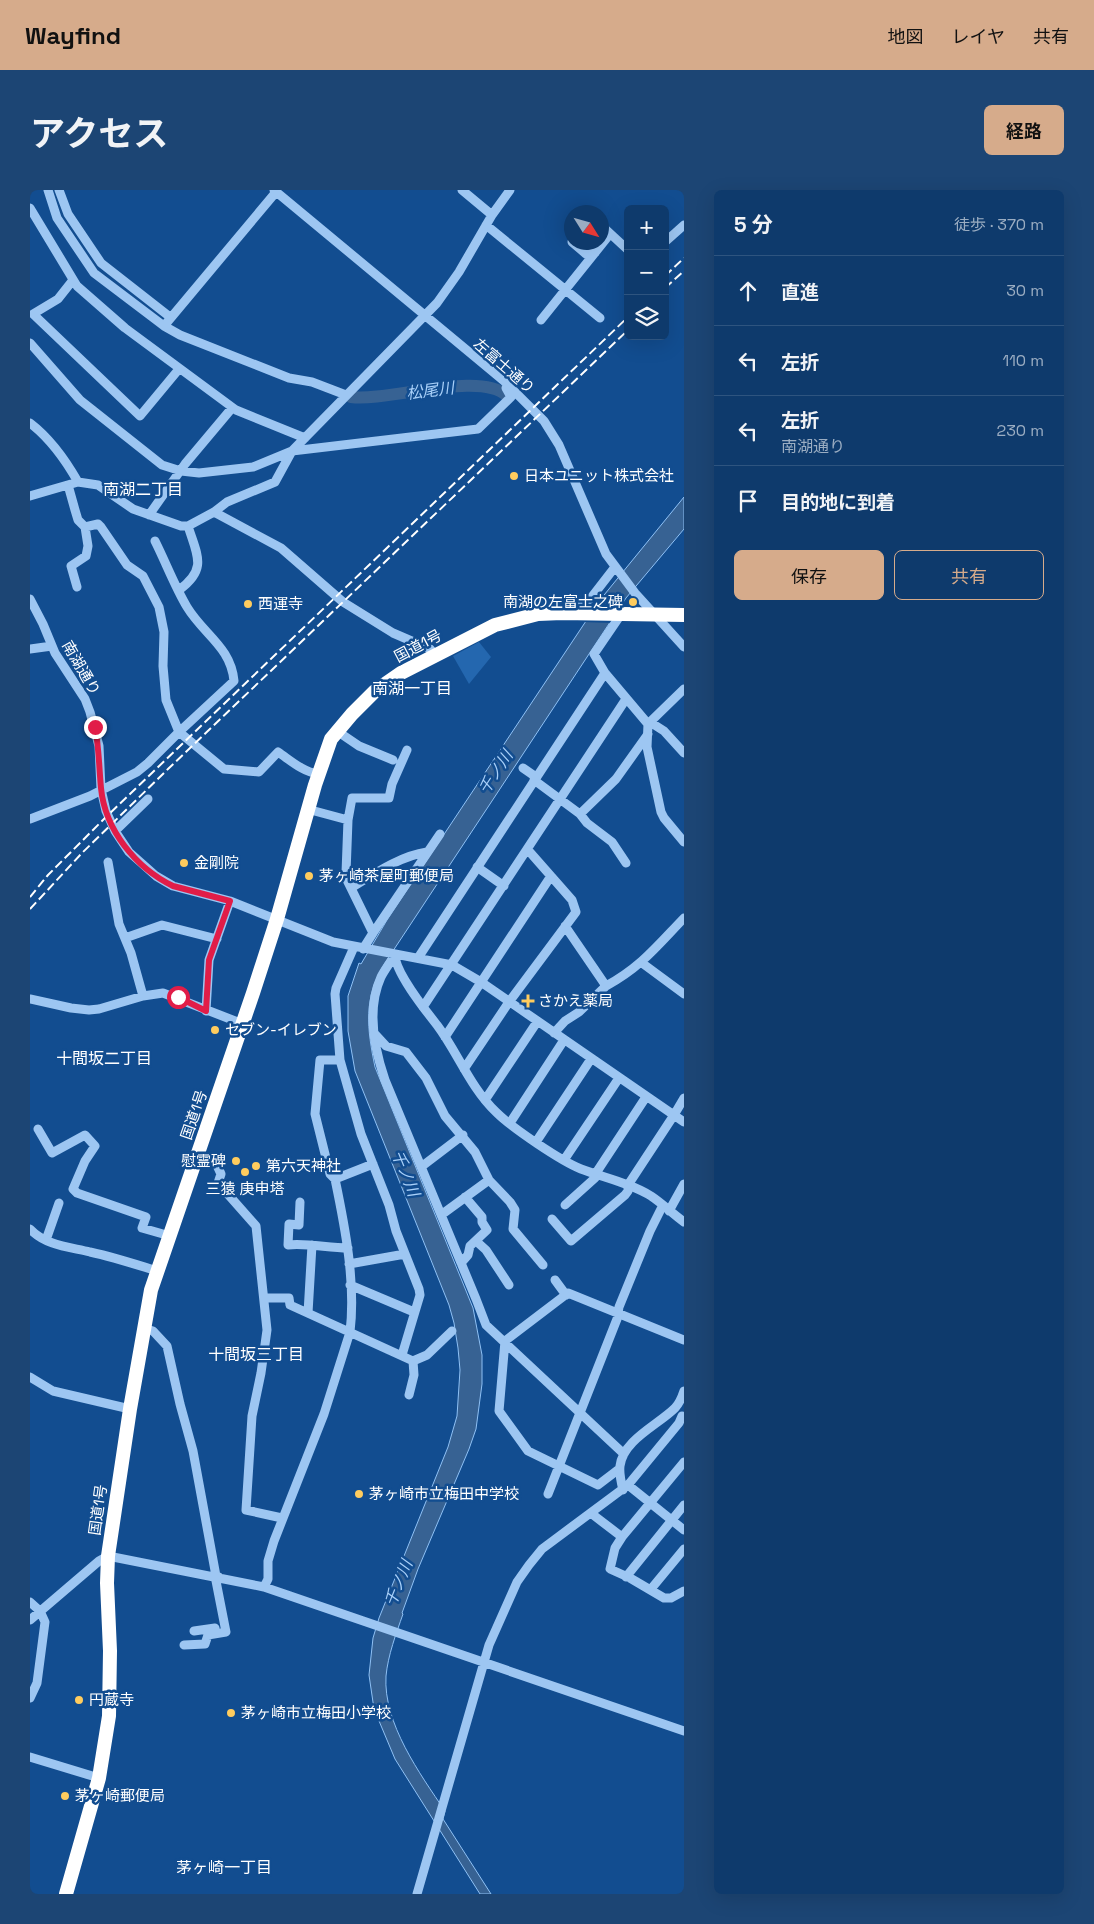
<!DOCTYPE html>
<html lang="ja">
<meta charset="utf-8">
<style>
:root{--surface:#0e3a6c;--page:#1c4574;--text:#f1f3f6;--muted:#9badc2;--line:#2e547f;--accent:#d6ab8b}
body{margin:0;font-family:"Space Grotesk","Noto Sans JP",sans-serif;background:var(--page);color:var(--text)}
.controls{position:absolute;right:15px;top:15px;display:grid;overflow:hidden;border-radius:8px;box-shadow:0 5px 20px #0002}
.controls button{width:45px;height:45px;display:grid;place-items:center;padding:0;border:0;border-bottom:1px solid var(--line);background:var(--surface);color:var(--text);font:25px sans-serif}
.compass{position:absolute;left:534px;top:15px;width:45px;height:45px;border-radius:50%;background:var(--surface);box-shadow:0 5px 20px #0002;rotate:127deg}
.stop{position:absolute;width:15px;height:15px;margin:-11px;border:4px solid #e11d48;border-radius:50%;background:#fff}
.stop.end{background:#e11d48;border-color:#fff;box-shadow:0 1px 5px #0008}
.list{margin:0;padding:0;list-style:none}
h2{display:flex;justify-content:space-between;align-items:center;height:65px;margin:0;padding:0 20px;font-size:21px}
h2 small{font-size:16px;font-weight:400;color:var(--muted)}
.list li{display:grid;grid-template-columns:32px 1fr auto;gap:15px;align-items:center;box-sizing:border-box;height:70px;padding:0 20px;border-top:1px solid var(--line)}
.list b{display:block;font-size:19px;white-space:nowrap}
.list p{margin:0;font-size:16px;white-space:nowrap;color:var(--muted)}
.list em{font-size:16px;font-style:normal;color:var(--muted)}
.actions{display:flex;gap:10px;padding:15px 20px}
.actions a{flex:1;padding:11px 0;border:1px solid var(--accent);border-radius:8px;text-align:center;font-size:18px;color:var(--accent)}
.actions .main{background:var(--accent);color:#111}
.icon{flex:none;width:28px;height:28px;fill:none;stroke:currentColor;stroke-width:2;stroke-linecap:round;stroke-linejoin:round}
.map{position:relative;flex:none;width:654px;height:1704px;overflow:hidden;border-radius:8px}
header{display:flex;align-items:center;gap:30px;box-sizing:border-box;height:70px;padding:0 25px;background:var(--accent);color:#111}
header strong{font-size:24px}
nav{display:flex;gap:28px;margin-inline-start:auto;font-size:18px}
.intro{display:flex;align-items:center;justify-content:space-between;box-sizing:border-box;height:120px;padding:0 30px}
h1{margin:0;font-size:35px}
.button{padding:12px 22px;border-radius:8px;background:var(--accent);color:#111;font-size:18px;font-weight:700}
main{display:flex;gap:30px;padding:0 30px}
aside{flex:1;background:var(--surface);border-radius:8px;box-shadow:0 5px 20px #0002}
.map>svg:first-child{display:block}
.green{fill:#2467af}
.water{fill:#376293;stroke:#8fc1f5}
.pier{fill:#124d90}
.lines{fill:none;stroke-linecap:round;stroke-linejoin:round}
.river{stroke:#376293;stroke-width:12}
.minor{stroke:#9dc6f2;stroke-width:9}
.highway{stroke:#fff;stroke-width:14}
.rail{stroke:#fff;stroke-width:2;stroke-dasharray:9 4;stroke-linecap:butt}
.route{stroke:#e11d48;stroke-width:6}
.poi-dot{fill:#ffcc5e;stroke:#124d90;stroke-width:2}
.labels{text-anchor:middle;stroke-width:5;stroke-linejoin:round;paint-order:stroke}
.street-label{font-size:15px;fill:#fff;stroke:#124d90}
.poi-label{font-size:15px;fill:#fff;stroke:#124d90;text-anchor:start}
.water-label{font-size:16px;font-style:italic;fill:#a9d0f9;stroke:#124d90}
.neighbourhood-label{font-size:16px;fill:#fff;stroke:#124d90}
</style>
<header>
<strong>Wayfind</strong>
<nav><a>地図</a><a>レイヤ</a><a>共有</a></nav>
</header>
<div class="intro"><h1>アクセス</h1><a class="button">経路</a></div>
<main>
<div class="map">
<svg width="654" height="1704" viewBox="0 0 654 1704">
<rect width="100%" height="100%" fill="#124d90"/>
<path class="green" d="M449,452L461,467L439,494L423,466Z"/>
<path class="water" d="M654,307V339L596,408L355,773C333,807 337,839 345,877L443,1118L452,1165V1194L446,1239L439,1259L388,1379L372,1423L373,1424C366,1444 358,1465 356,1486C353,1533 390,1584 415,1621L413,1629L461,1704H450L365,1569L344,1519L339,1485L343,1448L349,1428L418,1257L427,1226L430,1180L428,1158L424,1133L419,1115L325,881L318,841V806L329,773L331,774L357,730L570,410Z"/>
<path class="pier" d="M595,413L582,433L552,432L565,414Z"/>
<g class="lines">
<path class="river" d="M321,207C358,212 451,180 477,206"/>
<path class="minor" d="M18,0L27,28L64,83L134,136L150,145L259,188L282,192L316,205
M29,0L38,24L71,73L140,127
M244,0L474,191L514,231L529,255L576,364L605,403L654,457
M432,0L462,25
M0,18L47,96L95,138L206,220L275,248
M456,35L570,128
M572,36L598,60
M542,52L556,64L565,63
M635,52L654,35
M43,90L28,109L3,124L110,226L149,179
M511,130L580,44
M134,136L246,2
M0,153L50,210L132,275L151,281L169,283L223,277L262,261L448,239L481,207L476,198
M0,233C21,249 35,269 48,292
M38,295L45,320L48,330L55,337L68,334L71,337L97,375L113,386L129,417L134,442L133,476L136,510L149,542L194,579L229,582L248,562C260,570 273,582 288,584
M0,306L48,292L68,295L103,319L151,336H158L184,322L197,312L245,292L262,261L407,113L429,82L462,25L480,0
M184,322L251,358L313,412L363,443L400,459L405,465
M119,325L155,274L202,218
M47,397L41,376L56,366L58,356L55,337
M149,400C178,379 167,365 158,336
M0,409L13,434L25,463L55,509L60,522L69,556L71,599L76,621L85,641L99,662L126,686L143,696L200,711L303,752L422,775L451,792L654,932
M530,419L556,412L561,408L585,377
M592,423L564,464L575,483L618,534L617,557L631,622L634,628L654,652
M0,459L22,456
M620,532L634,541L654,563
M618,534L654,499
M307,541L329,556L363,570
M493,578L506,587
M504,590L550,624L557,633L582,652L596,673
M277,619L318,630L316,683L317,690L343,743L333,759
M550,624L586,589L618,544
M0,629L60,606L107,582L118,573L149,542L204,491C201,457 174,445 157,417C145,397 136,373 125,351
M318,630L322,608H359L362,594L377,560
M85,641L118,609
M78,672L89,734L101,763L113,806
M447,677L474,696
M321,698C344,684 370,666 397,662
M343,743L410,644
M95,748L132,735L187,749
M324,757L306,798L305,804L310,870L331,944L359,1015L366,1041L389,1099L390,1105L372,1165
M365,764C361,772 355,779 351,787C336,820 344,858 355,890L446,1109L456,1135L594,1264
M365,764C364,781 396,821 407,835C428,863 440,897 466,922C482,938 531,971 551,979C575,988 600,993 621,1006C633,1014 643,1024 654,1032
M388,768L575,483
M612,773L654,804
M576,796C611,777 627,756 654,728
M0,809L41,818L59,820L69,819L113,806L133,803L213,834
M393,817L596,509
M176,821L179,770L200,711
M344,843L356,856L376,862L396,888L415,926L445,962L459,990L480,1012L485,1020L483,1039L513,1075
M524,843L535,831L549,822L576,796L535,736
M415,847L521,686
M434,879L479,812L546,722L542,710L498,660
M455,910L507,832
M480,933L534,850
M8,939L22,963L55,945L65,956L55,971L43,999L47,1003L116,1027L112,1038L140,1046
M506,952L561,869
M168,963L185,971L191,984L188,993L226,1036L237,1140L231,1183L222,1226L216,1320L252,1328
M534,970L589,888
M391,977L433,945
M305,989L343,974
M270,1012L269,1035L259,1034L258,1055C278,1053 298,1058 318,1058
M535,1015L565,988L566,983L616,907
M639,1021L654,994
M411,1025L459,990
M522,1029L541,1051L595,1005L598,1001V995L644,925L654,908
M0,1039C16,1056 40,1057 60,1062C83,1067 105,1074 127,1081
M16,1050L29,1013
M446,1051L456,1060L479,1095
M431,1073L438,1065L440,1056L457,1040L452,1032V1027L435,1007
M319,1074L375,1064
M525,1090L536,1105
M320,1095L384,1122
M234,1108H259L260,1115L383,1171L397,1165L422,1141
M278,1123L282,1055
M113,1138L123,1141L137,1156L150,1214L163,1261L186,1386
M0,1187L23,1201L100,1219
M379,1205L384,1185L383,1171
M589,1279L568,1295L498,1261L469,1221L475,1151L538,1103L654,1150
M598,1295L654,1340
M593,1300C591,1292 589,1284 590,1276C593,1250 628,1235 645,1218C649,1214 652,1207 654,1201
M518,1304L587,1129L589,1117L620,1041L633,1015
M562,1324L592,1347L585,1358L580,1379L600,1388L634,1408H641L654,1401
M592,1347L654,1272
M596,1387L654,1315
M234,1397L238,1389V1371L244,1351L294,1224L320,1142C326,1093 315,1037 305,989L300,984L285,924L290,870H310
M621,1399L654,1359
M0,1412L10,1421L15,1432L7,1493L0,1508
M0,1430L69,1371L78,1366L234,1397L654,1541
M164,1441L185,1438
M154,1455L175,1454L178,1445L196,1442L186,1391L189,1387
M0,1567L69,1588
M387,1704L459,1455L487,1392L499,1375L512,1359L598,1295L649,1233L652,1226"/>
<path class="highway" d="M36,1704L69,1588L79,1526L80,1461L77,1393L78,1366L100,1219L121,1100L223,803L247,729L285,595L301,549L322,524L345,501L371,483L465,435L508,424L532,423L654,425"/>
<path class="rail" d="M635,86L654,68
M635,98L654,81
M0,707L18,685L78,625L598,127
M0,719L52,663L138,579L598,140"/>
</g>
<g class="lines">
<path class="route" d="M65,537C69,557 69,577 71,598C75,640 106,678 143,696L200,711L179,770L176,821L148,807"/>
</g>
<g class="poi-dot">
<circle cx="484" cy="286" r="5"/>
<circle cx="603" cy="412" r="5"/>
<circle cx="218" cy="414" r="5"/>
<circle cx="154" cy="673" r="5"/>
<circle cx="279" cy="686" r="5"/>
<path d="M495.5 803.5h5v5h5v5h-5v5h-5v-5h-5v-5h5z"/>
<circle cx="185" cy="840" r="5"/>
<circle cx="206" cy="971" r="5"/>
<circle cx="226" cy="976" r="5"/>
<circle cx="215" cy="982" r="5"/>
<circle cx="329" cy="1304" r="5"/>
<circle cx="49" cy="1510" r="5"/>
<circle cx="201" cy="1523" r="5"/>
<circle cx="35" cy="1606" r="5"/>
</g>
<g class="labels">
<g class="street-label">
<text transform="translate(474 176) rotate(41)" y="5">左富士通り</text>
<text transform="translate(388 456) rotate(-28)" y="5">国道1号</text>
<text transform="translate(51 478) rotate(60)" y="5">南湖通り</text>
<text transform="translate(164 925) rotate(-71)" y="5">国道1号</text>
<text transform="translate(68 1320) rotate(-82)" y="5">国道1号</text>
</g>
<g class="poi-label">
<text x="494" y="291">日本ユニット株式会社</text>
<text x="593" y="417" text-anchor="end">南湖の左富士之碑</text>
<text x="228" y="419">西運寺</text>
<text x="164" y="678">金剛院</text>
<text x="289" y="691">茅ヶ崎茶屋町郵便局</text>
<text x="508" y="816">さかえ薬局</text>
<text x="195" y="845">セブン-イレブン</text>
<text x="196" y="976" text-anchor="end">慰霊碑</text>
<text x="236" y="981">第六天神社</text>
<text x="215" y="1004" text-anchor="middle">三猿 庚申塔</text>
<text x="339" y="1309">茅ヶ崎市立梅田中学校</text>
<text x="59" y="1515">円蔵寺</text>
<text x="211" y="1528">茅ヶ崎市立梅田小学校</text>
<text x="45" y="1611">茅ヶ崎郵便局</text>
</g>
<g class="water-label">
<text transform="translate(400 200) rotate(-7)" y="6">松尾川</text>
<text transform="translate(465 582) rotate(-57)" y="6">千ノ川</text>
<text transform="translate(376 983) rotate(68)" y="6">千ノ川</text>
<text transform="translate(368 1393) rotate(-68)" y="6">千ノ川</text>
</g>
<g class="neighbourhood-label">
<text x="113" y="305">南湖二丁目</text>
<text x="382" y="504">南湖一丁目</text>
<text x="74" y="874">十間坂二丁目</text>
<text x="226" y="1170">十間坂三丁目</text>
<text x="194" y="1683">茅ヶ崎一丁目</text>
</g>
</g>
</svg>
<div class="controls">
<button>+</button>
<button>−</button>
<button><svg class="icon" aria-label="layers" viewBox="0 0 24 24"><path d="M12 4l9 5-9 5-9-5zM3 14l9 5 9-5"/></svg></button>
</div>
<svg class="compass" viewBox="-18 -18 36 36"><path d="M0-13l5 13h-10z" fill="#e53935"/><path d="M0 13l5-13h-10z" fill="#9badc2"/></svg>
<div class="stop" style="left:148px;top:807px"></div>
<div class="stop end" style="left:65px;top:537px"></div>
</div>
<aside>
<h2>5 分<small>徒歩 · 370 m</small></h2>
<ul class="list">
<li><svg class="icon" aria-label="ahead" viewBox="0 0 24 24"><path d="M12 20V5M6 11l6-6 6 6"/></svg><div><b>直進</b></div><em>30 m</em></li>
<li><svg class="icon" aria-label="left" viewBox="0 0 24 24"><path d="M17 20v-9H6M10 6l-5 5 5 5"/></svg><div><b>左折</b></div><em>110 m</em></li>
<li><svg class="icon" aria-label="left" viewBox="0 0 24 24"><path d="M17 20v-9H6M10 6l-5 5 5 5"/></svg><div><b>左折</b><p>南湖通り</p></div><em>230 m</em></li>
<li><svg class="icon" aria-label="arrive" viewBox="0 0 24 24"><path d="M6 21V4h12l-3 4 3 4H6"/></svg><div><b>目的地に到着</b></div></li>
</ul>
<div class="actions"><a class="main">保存</a><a>共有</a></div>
</aside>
</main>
